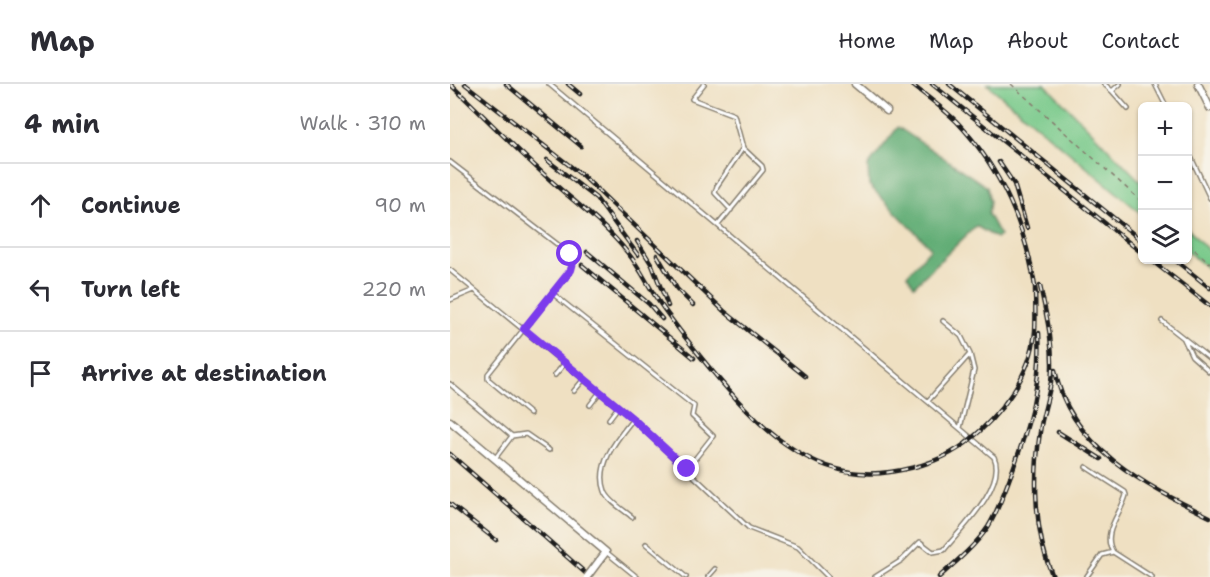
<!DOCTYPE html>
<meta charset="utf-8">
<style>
:root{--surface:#fff;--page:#f2f2f3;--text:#2b2b33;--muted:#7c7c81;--line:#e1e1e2}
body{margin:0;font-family:"Shantell Sans",sans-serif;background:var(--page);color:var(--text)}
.controls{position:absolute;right:18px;top:18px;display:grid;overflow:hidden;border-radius:9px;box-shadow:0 2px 4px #0004}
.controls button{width:54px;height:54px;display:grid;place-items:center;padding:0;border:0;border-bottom:2px solid var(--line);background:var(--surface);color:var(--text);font:30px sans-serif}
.stop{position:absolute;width:18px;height:18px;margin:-14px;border:4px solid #7c3aed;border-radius:50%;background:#fff}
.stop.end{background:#7c3aed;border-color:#fff;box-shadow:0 2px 6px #0008}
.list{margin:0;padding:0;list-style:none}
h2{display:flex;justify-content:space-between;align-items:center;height:78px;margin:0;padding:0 24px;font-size:26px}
h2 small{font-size:20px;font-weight:400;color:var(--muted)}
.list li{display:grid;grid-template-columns:39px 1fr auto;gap:18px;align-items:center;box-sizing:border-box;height:84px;padding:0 24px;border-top:2px solid var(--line)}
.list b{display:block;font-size:22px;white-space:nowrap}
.list em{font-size:20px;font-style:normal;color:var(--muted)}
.icon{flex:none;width:33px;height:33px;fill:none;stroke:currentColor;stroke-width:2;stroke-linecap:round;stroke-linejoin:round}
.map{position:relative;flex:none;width:760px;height:493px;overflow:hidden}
header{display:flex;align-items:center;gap:36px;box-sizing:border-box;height:84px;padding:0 30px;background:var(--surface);border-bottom:2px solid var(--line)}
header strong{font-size:28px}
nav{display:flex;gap:33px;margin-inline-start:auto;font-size:21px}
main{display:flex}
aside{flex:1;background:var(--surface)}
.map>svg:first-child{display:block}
.green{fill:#78c98a;stroke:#4a7253;stroke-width:1.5}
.forest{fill:#62ad76;stroke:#3f6449;stroke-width:1.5}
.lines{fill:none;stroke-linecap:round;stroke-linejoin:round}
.lane-casing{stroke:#867e6f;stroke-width:6}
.street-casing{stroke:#867e6f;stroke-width:9}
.path{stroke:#867e6f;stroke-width:1.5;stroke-dasharray:4.5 4.5;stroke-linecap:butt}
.lane{stroke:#fff;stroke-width:3}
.street{stroke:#fff;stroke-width:6}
.rail-casing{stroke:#1c1c1c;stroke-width:4.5}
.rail{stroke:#f7f3e8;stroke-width:2;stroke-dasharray:7;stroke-linecap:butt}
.street-bridge-casing{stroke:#867e6f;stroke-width:9;stroke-linecap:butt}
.street-bridge{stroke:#fff;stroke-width:6}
.route{stroke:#7c3aed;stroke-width:8}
</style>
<header>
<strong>Map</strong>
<nav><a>Home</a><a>Map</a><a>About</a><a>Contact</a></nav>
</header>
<main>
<aside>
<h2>4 min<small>Walk · 310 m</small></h2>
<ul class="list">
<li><svg class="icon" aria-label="ahead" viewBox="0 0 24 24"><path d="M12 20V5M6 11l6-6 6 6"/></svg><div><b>Continue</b></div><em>90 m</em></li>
<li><svg class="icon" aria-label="left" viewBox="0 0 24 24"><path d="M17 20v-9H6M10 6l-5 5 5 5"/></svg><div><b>Turn left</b></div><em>220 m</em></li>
<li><svg class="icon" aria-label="arrive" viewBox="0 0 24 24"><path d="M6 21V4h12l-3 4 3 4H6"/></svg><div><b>Arrive at destination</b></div></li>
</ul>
</aside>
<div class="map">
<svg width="760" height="493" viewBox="0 0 760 493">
<rect width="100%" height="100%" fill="#f7f3e8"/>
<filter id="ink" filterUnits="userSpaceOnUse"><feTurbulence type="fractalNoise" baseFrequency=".0167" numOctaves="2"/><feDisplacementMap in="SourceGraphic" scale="12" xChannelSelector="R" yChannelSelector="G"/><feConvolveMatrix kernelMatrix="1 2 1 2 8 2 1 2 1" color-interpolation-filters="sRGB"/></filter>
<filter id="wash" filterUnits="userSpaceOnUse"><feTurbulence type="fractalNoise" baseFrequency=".008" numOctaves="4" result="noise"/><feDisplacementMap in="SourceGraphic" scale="24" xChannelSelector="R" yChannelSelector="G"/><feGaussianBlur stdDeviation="1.35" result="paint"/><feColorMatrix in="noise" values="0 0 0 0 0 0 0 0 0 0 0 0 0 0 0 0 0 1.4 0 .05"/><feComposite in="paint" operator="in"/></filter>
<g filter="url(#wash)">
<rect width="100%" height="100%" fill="#efe0c2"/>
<path class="green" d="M537,0H595L692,99V130Z
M738,145L760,168V186L738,168Z"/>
<path class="forest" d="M448,43L537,103L540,118L538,130L550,152L546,154L526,142L464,202L457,191L481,164L419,101L418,82Z"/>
</g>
<g filter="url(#ink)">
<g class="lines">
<defs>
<path id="lane" d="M99,0L544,373C557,401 511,445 494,466L483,468L470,458L452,476L425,493
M254,0L242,15L284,31L293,64L312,82L313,86L268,141
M654,0L662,7
M670,0L662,7L678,25
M705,0L716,22
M738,67L760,114
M0,78L120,170L123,178L121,186L38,290V295L80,330
M281,126L265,109L267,102L293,64
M0,186L183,335L299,444L348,463L378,493
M102,209L244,322L242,332L263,352L237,385
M0,216L24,206
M712,237L760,275
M734,255L742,272L760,288
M105,291L115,279
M0,300L62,352L46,373
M124,307L134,295
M478,317L520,270L511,252L493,237
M140,321L150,308
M159,335L168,323
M510,344L524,286L520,270
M62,352L76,350L99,366
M636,383L675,408L676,411C671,430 651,449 663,468L702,493
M182,433C174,426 158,417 155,407C145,380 168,354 183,335
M196,460L236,493
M156,468L187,493
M637,492L652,471L663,468
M258,493L265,485"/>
<path id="street" d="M405,0L437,27
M748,0L760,24
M0,337L156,468L149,477"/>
</defs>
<use href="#lane" class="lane-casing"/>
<use href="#street" class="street-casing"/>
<path class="path" d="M561,0L692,118
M738,160L760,179"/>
<use href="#lane" class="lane"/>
<use href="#street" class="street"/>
<defs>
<path id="rail" d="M0,0C33,31 65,64 98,94C125,119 154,139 177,168C190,183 198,202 209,218C224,240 241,261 258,282C304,338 360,400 440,388C467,384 494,376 516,359C549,333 582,291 585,247C586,232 585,216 585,201
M15,0L133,92L274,227L355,292
M56,0L131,62
M118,0L130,10
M461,0C476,12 493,24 507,38C551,84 578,147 586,210
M482,0L692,169
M499,0L692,157
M97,76L146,114L188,171
M549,78L564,100L577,144
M187,157L202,181L218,222
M137,168L199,220L212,235
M207,171L227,205L243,221
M701,176L760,222
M725,176L760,204
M132,181L244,274
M590,202C597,233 605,266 601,298C598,315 592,331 590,348C583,394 584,449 603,493
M605,286C619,363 696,402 760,433
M608,348L651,375
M0,370L140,493
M0,420L46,456
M489,493C506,478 525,462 538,443C548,427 555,406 562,388C579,341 592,299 589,249"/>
</defs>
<use href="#rail" class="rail-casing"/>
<use href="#rail" class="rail"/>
<defs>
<path id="street-bridge" d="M137,493L149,477"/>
</defs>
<use href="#street-bridge" class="street-bridge-casing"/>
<use href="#street-bridge" class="street-bridge"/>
</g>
</g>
<g class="lines" filter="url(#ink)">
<path class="route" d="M120,170L123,178L121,186L74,245L183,335L237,385"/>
</g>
</svg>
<div class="controls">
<button>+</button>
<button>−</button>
<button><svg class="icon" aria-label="layers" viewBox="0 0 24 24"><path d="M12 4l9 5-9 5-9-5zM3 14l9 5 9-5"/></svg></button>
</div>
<div class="stop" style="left:120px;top:170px"></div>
<div class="stop end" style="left:237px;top:385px"></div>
</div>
</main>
